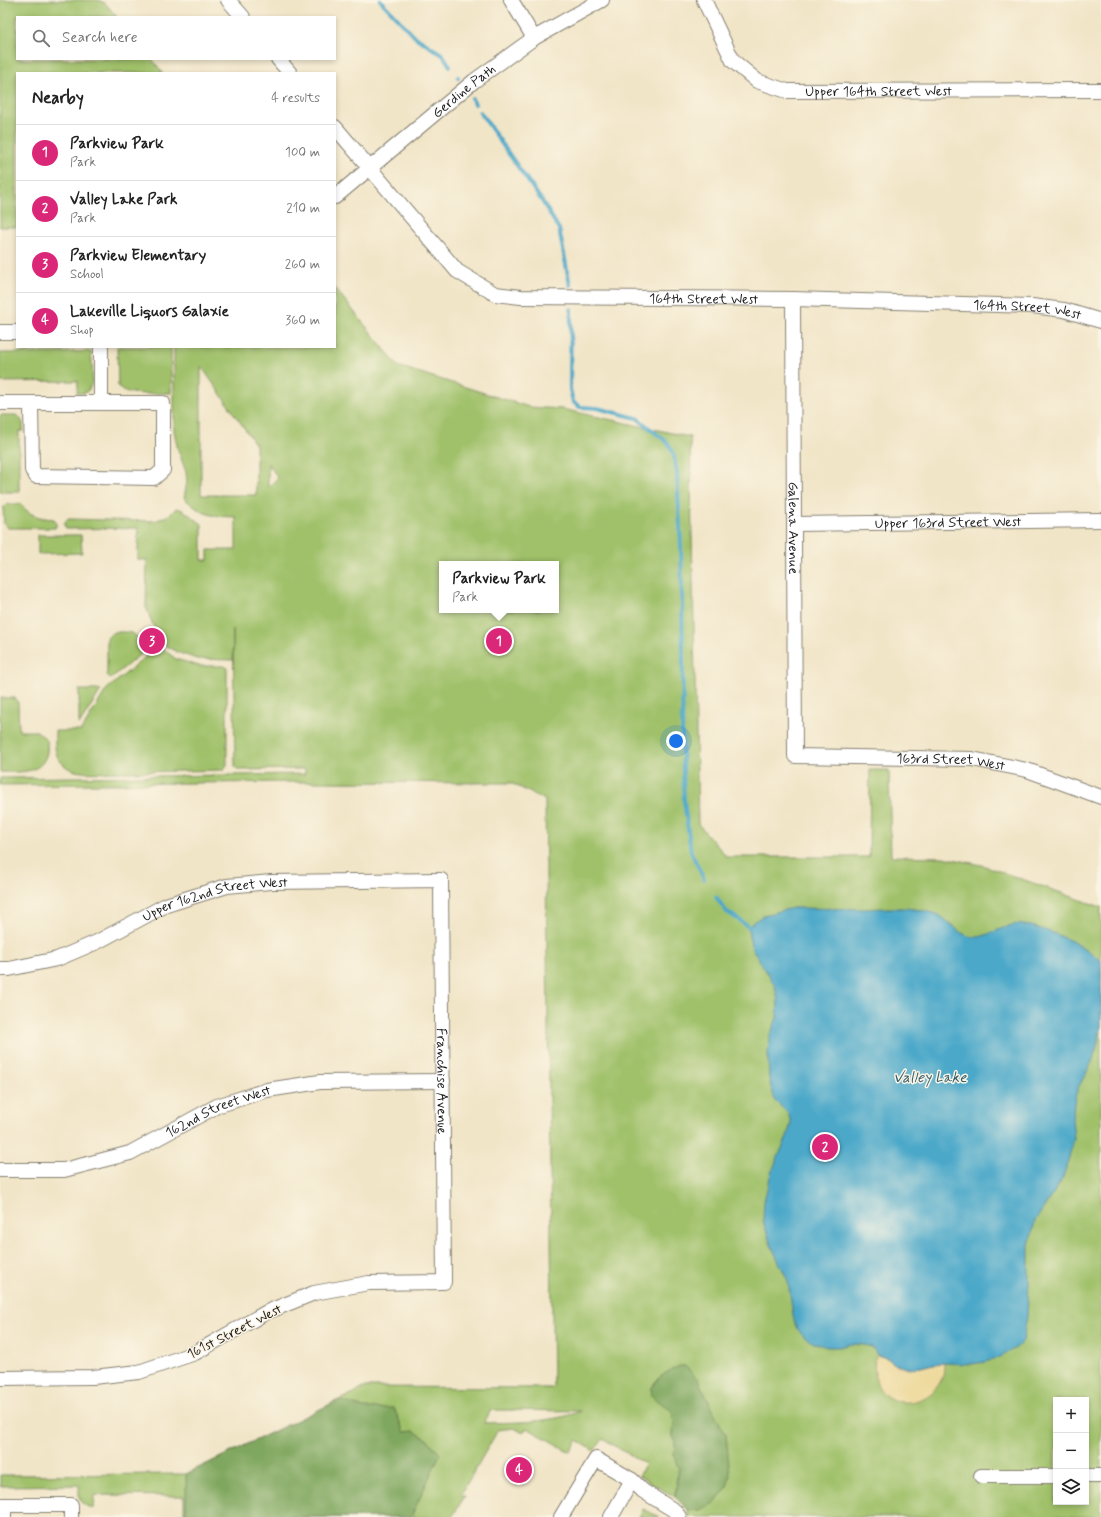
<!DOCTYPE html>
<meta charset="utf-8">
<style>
:root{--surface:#fff;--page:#f2f2f2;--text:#222;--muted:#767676;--line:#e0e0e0;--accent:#db2777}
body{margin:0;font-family:Mynerve,sans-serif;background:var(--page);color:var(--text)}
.controls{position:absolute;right:12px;bottom:12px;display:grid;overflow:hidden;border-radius:0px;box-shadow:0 2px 6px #0003}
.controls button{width:36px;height:36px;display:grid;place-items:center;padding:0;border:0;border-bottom:1px solid var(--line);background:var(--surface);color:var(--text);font:20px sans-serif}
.you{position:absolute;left:676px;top:741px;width:14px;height:14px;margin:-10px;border:3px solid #fff;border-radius:50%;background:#1a73e8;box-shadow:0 0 0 6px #1a73e833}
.badge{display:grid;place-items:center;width:26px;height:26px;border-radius:50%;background:var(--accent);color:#fff;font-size:13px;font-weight:700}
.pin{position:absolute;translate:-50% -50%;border:2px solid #fff;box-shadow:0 1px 4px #0006}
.popup{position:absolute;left:439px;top:561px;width:120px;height:52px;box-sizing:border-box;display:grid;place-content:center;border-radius:0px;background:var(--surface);filter:drop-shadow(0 1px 3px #0005);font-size:13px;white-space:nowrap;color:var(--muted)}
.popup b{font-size:15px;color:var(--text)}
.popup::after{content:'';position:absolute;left:50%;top:100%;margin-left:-8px;border:8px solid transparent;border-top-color:var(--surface)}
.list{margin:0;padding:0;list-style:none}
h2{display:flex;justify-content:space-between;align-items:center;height:52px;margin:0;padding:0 16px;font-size:17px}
h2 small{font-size:13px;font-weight:400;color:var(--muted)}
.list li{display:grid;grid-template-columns:26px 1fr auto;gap:12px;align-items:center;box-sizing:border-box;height:56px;padding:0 16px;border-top:1px solid var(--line)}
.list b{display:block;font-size:15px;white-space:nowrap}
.list p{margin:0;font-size:13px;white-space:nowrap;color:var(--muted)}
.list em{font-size:13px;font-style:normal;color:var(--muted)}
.icon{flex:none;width:22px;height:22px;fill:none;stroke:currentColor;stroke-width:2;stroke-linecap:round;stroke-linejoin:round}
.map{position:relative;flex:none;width:1101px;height:1517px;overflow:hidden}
.search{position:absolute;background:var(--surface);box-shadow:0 2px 6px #0003;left:16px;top:16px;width:320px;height:44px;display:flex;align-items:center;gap:10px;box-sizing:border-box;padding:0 14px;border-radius:0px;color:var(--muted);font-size:15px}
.panel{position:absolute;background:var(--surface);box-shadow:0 2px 6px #0003;left:16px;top:72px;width:320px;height:276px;border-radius:0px}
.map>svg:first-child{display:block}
.green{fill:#a0c16a;stroke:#5e6e43;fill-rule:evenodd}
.forest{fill:#80a75e;stroke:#4e623d}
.sand{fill:#eeda9e;stroke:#857b5d}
.water{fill:#4ba8c9;stroke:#346272}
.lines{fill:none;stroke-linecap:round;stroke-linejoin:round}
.stream{stroke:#4ba8c9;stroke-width:4}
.minor-casing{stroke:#868072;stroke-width:16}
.minor{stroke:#fff;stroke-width:14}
.labels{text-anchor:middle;stroke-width:3;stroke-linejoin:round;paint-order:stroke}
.street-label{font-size:14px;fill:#1c1c1c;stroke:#fcf5e5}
.water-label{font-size:15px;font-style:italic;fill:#315b6a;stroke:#fcf5e5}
</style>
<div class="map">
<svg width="1101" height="1517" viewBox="0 0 1101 1517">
<rect width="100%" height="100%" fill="#fcf5e5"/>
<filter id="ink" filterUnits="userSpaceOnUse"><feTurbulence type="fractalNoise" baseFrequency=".025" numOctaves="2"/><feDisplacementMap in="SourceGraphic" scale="8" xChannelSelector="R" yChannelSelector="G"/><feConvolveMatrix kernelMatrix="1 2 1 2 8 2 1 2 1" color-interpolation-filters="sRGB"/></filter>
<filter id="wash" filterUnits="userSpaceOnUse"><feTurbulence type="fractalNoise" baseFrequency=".012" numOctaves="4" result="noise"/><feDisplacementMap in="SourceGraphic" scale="16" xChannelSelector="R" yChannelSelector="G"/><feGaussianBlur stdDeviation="0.9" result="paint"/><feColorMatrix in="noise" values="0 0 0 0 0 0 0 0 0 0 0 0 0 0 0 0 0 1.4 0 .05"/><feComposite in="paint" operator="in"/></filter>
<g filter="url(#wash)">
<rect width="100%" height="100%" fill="#f1e5c7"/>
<path class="green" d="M0,0H98L105,3L117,17H17V59H152L163,73H17V227H0Z
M335,288L398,366L529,407L562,409L690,437L698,824L727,857H869L870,770H889L891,856L943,857L982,865L1101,907V1517H688L687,1413H672L674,1422L673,1436L675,1443L674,1454L679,1469L676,1483L677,1486L675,1492V1497L639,1476L645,1464L603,1439L594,1451L577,1440L570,1452L527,1428L523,1433L514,1428L498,1430L461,1494L465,1496L452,1517H184V1496L95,1495L94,1508H90L82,1503L79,1497V1485L0,1486V1475L186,1474L366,1387L553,1388L545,800L511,783L305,782L0,785V778L305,774V769L239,770L235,767L233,629V660L197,659L177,652L165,645L152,623L146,607L147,560H138V528L66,529L64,524L67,519L155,521L169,515L176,508L183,510L202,524V560H208V550H236V517C209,516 204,516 184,498L187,482L186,472L178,450L174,431V347H335ZM201,366L256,445V495H201ZM268,463L278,478L268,487ZM442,564H556V610H442ZM1056,1400H1086V1502H1056ZM491,1410L581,1411C551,1423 516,1422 484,1423Z
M117,347H171V393C156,393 129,397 118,387Z
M88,351L91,352C92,366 98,397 77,393L78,381L0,382V353H54Z
M0,415H16C22,419 24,423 23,431H19V492H0Z
M7,504H21C29,516 40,518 54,519L56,522V527L55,528H8L4,524L3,508Z
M38,535H81L82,553L38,554Z
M113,632C135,632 133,631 147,649L110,679L107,675V638Z
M155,649H163L176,659L199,666H225L227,668V765L223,770C187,771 150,772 114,772C101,772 79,775 68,768C53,758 55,747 55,731H81L106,690Z
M79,690H101L79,725Z
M0,698H15L18,701L19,731H37L47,740C47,745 48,751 46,756C40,775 15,772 0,772Z
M643,1509L658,1516L660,1517H639Z"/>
<path class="forest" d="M680,1366H685L697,1378L721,1426L726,1434L730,1475L727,1487L716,1502L700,1510H688L675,1497C675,1493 676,1490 677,1487C677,1480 675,1476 679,1469C677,1465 675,1459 674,1455C674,1451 676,1446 675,1442C674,1439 673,1437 673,1434C673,1427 675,1419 672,1412C667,1403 648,1402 652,1388C654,1379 671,1369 680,1366Z
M339,1400L364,1408H394L404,1432L414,1431L428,1440L440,1454L411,1517H186V1474Z"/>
<path class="sand" d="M877,1355L887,1358L896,1365L921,1367L933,1364L944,1363C944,1368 944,1373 942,1378C929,1411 877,1411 875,1373C874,1367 874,1360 877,1355Z"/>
<path class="water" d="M793,908C817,908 840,909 864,909C887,908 911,906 933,913C948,917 956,934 972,937C983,939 1000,928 1012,925C1034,921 1086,945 1101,961V1025L1097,1046L1092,1062L1079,1086L1075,1097L1072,1119L1074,1139L1066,1168L1062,1180L1035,1221L1032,1234L1029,1245V1283L1027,1317L1023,1341L1017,1347L1006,1354L996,1359L985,1362L972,1364L944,1363L933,1364L921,1367L907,1368L896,1365L887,1358L877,1355L872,1347L864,1345L851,1344L839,1347H827L814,1343L804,1337L796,1327L793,1315L788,1281L771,1245L763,1221L764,1201L771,1173L787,1137L791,1123L788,1113L775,1101L769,1080L768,1056L769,1038L777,1018L778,1000L775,986L752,948L749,937V927L753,922L764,915Z"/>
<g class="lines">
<path class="stream" d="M380,0L415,37L443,55L450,66
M458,77V78
M472,99L475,104
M480,112L509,154L542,201L559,229L570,285
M571,309L570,389L573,402L580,407L597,408L637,418L668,443L673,452L677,473L681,544L683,657L682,742L684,801L691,852L704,879
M716,897L726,911L749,927"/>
</g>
</g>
<g filter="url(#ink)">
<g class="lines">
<defs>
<g id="minor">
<path d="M228,0L243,17"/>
<path d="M511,0L534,38"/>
<path id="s1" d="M704,0L733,61L757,81L787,91L1101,90"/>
<path d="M278,59L290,73"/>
<path id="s2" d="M335,127L457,271L495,294L521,297L793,299L1032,306L1064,310L1101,321"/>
<path id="s3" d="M335,197L474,81L534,38L602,0"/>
<path id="s4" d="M793,299L795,756L972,759L1027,770L1101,797"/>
<path d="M0,332H17"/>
<path d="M0,403H101V347"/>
<path d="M31,403L32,470L36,476L154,478L163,470V403H101"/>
<path id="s5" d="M794,524L1101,520"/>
<path id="s6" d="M0,969H9L57,959L97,942L166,905L227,886L271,882L441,880L444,1282L369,1283L314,1293L267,1312L195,1353L139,1372L93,1377L0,1378"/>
<path id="s7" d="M0,1170H64L130,1153L217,1106L267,1090L320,1082L443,1081"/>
<path d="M981,1476H1056"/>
<path d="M1086,1476H1101"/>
<path d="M0,1505H71V1517"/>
<path d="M4,1517V1505"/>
<path d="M561,1517L596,1459L632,1480L643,1491L675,1511L679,1517"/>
<path d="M611,1517L632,1480"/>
</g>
</defs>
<use href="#minor" class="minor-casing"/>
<use href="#minor" class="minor"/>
</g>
</g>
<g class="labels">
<g class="street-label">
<text dy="5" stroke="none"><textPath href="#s3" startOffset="167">Gerdine Path</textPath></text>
<text dy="5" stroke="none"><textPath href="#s1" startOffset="222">Upper 164th Street West</textPath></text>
<text dy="5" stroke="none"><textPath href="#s2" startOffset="442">164th Street West</textPath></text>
<text dy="5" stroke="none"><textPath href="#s2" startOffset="766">164th Street West</textPath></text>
<text dy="5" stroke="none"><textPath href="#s5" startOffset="154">Upper 163rd Street West</textPath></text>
<text dy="5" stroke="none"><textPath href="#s4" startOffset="229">Galena Avenue</textPath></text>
<text dy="5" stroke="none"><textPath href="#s4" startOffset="613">163rd Street West</textPath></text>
<text dy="5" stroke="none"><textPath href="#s6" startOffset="229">Upper 162nd Street West</textPath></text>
<text dy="5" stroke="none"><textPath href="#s6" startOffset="659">Franchise Avenue</textPath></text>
<text dy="5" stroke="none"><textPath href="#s7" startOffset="230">162nd Street West</textPath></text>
<text transform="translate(234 1331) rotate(-27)" y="5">161st Street West</text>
</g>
<g class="water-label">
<text x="930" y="1082">Valley Lake</text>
</g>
</g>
</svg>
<div class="controls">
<button>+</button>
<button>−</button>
<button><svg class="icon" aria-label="layers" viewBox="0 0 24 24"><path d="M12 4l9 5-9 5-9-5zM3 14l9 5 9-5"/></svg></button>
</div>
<div class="you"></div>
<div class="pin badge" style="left:499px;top:641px">1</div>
<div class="popup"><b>Parkview Park</b>Park</div>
<div class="pin badge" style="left:825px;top:1147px">2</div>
<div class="pin badge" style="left:152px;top:641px">3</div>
<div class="pin badge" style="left:519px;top:1470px">4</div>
<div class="search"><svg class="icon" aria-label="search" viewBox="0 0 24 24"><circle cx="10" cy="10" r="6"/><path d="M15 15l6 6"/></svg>Search here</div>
<section class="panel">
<h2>Nearby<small>4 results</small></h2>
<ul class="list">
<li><span class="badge">1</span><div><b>Parkview Park</b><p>Park</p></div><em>100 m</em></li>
<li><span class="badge">2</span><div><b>Valley Lake Park</b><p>Park</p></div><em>210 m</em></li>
<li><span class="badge">3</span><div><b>Parkview Elementary</b><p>School</p></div><em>260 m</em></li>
<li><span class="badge">4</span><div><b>Lakeville Liquors Galaxie</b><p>Shop</p></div><em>360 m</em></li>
</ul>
</section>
</div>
